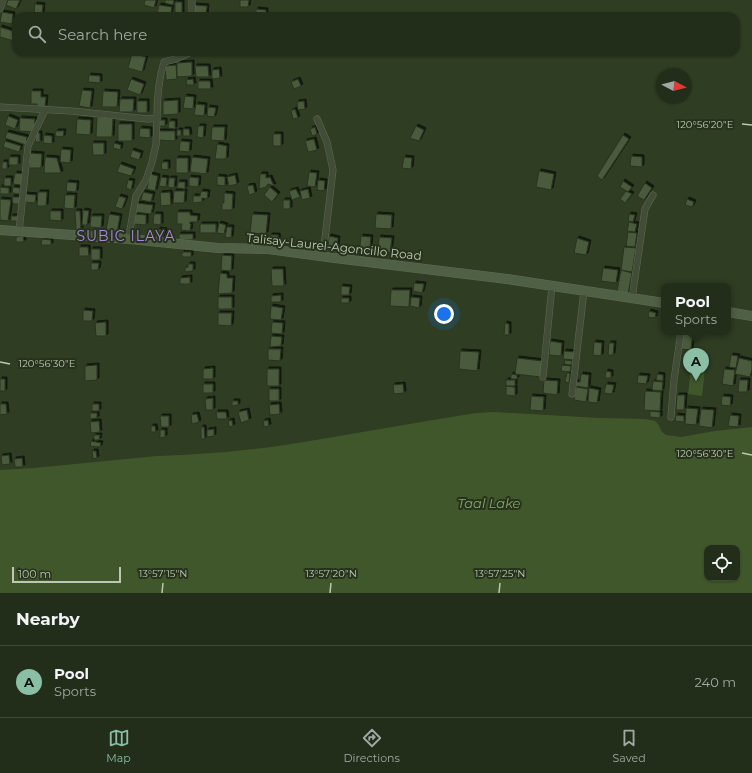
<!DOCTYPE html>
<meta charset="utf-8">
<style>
:root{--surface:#232e1a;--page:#2b3623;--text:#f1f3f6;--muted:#a3a8a2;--line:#404a39;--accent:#8abfa5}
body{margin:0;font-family:Montserrat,sans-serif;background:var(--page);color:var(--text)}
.controls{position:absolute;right:12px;bottom:12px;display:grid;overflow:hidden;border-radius:8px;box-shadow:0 1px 3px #0004}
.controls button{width:36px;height:36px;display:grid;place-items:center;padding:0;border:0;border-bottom:1px solid var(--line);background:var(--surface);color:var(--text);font:20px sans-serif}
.compass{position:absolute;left:656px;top:68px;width:36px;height:36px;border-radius:50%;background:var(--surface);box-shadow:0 1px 3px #0004;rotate:97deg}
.scale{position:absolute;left:12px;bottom:10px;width:109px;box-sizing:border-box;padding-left:4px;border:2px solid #bcc8b2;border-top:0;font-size:11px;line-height:14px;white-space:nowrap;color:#bcc8b2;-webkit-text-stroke:3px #26321c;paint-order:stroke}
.you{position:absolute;left:444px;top:314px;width:14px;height:14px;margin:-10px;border:3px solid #fff;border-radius:50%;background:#1a73e8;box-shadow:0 0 0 6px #1a73e833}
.badge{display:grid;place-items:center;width:26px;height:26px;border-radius:50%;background:var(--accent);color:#111;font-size:13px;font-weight:700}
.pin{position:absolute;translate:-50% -33px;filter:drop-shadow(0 1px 2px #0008)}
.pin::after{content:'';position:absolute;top:21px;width:14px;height:12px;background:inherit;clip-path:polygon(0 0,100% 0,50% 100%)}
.popup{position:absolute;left:661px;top:283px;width:70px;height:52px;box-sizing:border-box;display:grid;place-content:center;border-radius:8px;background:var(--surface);filter:drop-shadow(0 1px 3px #0005);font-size:13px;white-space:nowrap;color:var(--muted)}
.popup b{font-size:15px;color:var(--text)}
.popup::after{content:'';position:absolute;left:50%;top:100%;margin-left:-8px;border:8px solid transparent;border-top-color:var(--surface)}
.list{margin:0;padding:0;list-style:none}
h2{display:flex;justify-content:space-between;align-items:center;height:52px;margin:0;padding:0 16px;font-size:17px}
h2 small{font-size:13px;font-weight:400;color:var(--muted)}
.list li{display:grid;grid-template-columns:26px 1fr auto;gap:12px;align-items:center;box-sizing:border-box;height:72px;padding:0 16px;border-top:1px solid var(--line)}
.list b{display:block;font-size:15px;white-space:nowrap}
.list p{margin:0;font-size:13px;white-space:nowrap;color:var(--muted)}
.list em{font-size:13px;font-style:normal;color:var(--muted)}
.icon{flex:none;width:22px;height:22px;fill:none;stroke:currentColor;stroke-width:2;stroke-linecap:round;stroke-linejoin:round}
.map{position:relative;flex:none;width:752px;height:593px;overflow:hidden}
.search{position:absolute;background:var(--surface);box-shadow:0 1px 3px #0004;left:12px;right:12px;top:12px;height:44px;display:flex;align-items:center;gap:10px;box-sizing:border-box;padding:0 14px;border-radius:12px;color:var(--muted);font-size:15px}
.sheet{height:124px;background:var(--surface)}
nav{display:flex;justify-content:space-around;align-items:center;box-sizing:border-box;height:56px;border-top:1px solid var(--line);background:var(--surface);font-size:11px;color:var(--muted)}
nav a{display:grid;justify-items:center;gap:2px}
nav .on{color:var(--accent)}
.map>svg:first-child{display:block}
.water{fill:#40572c;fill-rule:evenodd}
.building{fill:#4a5a3c;stroke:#28341e;filter:url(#shadow)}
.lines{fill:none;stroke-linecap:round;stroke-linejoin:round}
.minor-casing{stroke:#5f6b55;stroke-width:7}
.secondary-casing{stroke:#5f6b55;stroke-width:10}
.minor{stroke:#414d37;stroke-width:6}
.secondary{stroke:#506045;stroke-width:9}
.ticks{fill:none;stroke:#bcc8b2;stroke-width:1.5}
.labels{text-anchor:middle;stroke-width:4;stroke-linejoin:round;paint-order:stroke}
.street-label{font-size:12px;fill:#bcc8b2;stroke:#26321c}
.water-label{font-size:13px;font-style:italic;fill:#87a86b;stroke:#26321c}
.quarter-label{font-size:14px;letter-spacing:1px;fill:#aa87e0;stroke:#26321c}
.ticks-label{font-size:10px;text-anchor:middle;fill:#bcc8b2;stroke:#26321c;stroke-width:4;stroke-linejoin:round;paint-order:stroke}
</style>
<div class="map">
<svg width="752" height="593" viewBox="0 0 752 593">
<defs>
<filter id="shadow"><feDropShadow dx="2" dy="-2" stdDeviation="0" flood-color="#0009"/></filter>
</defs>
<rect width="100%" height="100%" fill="#2f3d23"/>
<path class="water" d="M691,366L705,368L702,396L688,394Z
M494,412L599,418L645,419L655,421L658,424L662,432L666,435L681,437L715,431L752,427V593H0V470L34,468L157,456L182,455L226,452L271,447L304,442L427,421L476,413ZM707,548H737V578H707Z"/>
<path class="building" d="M8,0H20L16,9L6,5Z
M145,0H156L154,8L144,5Z
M165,0H174L173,5L165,3Z
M240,0H249L248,7H240Z
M175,2H182V14H175Z
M35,4L43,5L42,14L34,13Z
M159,5L172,7L170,16L157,14Z
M194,5L207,6L206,16H193Z
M256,9L266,10V16H256Z
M2,12L13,14L12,24L0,22Z
M0,27L16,32V36L14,41L0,37Z
M132,53L146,57L142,72L128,68Z
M192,62V76L177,77V63Z
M176,65L177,79L166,80L165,66Z
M195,66H208L209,77H196Z
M219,69L220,78L212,79V70Z
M89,75L100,76V83L88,82Z
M131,79L144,84L140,95L127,90Z
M193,79L194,85H187L186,80Z
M298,79L301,86L294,89L291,82Z
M198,81H210L211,89H198Z
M82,90L92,91L90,108L79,106Z
M31,91H41V97H46L45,107L37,106V104H31Z
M103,91L118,92L117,107H102Z
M185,96L194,97L193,109L183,108Z
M120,99H134L133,112H119Z
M178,100V114L163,115V101Z
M137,101H147V113H137Z
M304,101L305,109L298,110L297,102Z
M196,104L205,105L204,116L194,115Z
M208,107L216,108L214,117L207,116Z
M295,109L298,118L293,119L291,111Z
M8,116L18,120L15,129L5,125Z
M97,117L113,118L112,137H96Z
M20,118L35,119L34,132L19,131Z
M77,119L91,120L90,135L76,134Z
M160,120H165V126H159Z
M169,121H175V129L168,128Z
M118,124H132V141H118Z
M198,126H204L203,138L197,137Z
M416,126L424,130L419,141L410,138Z
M212,127H225L224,141L211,140Z
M315,127L317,134L312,136L310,129Z
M140,128L150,129V138L139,137Z
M183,129H189L190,136H183Z
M177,130H181V136H177Z
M56,131H64L63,137L55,136Z
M158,131H175V141L158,140Z
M7,132L27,137L26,145L5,138Z
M36,133H40V142H35Z
M273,134H281V146H273Z
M44,135L52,136V144L43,143Z
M623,135L629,139L602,180L597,176Z
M314,139L317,150L308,152L305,141Z
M5,141L21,146L19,152L3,147Z
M180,141L190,142L189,152L179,151Z
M92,143H104V155H93Z
M114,143L121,145L120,150L113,148Z
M217,144L227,146L226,159H215Z
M61,149L71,150L70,163L60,162Z
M132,150L141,153L139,160L130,157Z
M30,153L42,154L41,168H29Z
M631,156L642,157V167L630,166Z
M9,157H18V165H9Z
M45,157L57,158L61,173H44Z
M192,157L208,159L206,174L190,172Z
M404,157L412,158L411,169L402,168Z
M176,158H188V173H176Z
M2,162H7V169H2Z
M162,162H168V170L161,169Z
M120,164L134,169L131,176L117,172Z
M539,171L554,174L551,190L536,187Z
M309,172L317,173L315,187L307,186Z
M15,173L24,174L22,185L13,184Z
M150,174L158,176L155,191L147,189Z
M260,174H266V178L270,177L274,186L268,184L266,187L259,189Z
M235,175L237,184L229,186L227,177Z
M217,176L225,177V186L217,185Z
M161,177L167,178L166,187L159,186Z
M189,177L199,178L198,187L189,186Z
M4,178H11V186H4Z
M169,178H175L174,188L168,187Z
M128,180L133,181L131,190L126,188Z
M318,180L325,181L324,191L317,190Z
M623,181L632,187L628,192L620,187Z
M67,182L77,183L76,192L66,191Z
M178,182H185V189L177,188Z
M645,183L652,188L644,200L637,196Z
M253,185L255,193L249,195L247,186Z
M0,187L9,188V194H0Z
M13,187L20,188V194L12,193Z
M270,187L278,194L272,202L264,195Z
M296,189L300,197L292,200L289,191Z
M308,189L310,198L302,200L300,191Z
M174,191H185L184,203H173Z
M201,191L208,192L207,199L202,198V202L193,203V196H200Z
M626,191L632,194L625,203L620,199Z
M38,192H47L46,206H37Z
M143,192L153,194L151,202L141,200Z
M170,192L171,205L161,206L160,193Z
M224,193L233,194L232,210H222V203H224Z
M25,194L36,195L35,203L25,202Z
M65,195H75L74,209L64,208Z
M119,196L126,198L122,209L115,207Z
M12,197H20L21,204H13Z
M0,199L11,200L8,221L0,220Z
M687,199L694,202L692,207L685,205Z
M283,200H290V209H283Z
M136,203L153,205L151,214L135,212Z
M83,210L89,211L87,225H82Z
M50,211H61V221L50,220Z
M75,211H80L81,230L76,231Z
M177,212H190V215L198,216L197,222H190V224H191L190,231L181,230L182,224H177Z
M109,214L120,216L117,232L106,230Z
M134,214L146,215V225L133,224Z
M154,214H161V225L153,224Z
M252,214L268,215L266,234L250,233Z
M376,214L392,215L391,229L375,228Z
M629,214L635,215L633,222L628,221Z
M11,216H19V221H11Z
M91,216H102L101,228L90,227Z
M629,222L637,224L635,232L627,231Z
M219,223L226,225L224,234L217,233Z
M200,224H216V233H200Z
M227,227H232L231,238L225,237Z
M158,229L165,230L163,239L157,238Z
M628,232L637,233L635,247L626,246Z
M179,234H193V240H179Z
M270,235H278L279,242H270Z
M23,236L24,242H16V237Z
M329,236L338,238L337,247L328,246Z
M361,236L371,237L369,255L359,254Z
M379,237L392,238L390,253L378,252Z
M577,238L589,242L586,255L574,253Z
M42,239L51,240V245H41Z
M79,247H88L89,256H79Z
M624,247L636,248L632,272L621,270Z
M91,249H100V260H91Z
M182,252H191V257H182Z
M222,255L232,256L231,271L221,270Z
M91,263H99L98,270H91Z
M188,264H193V271L185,272V268L188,267Z
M603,268L618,270L616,283L601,281Z
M271,269H283L284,286H272Z
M621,270L632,273L628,294L617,291Z
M220,273L227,274V278H233L232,293L218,294Z
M190,277V284H180V278Z
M414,283L424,284L422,293L413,291Z
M341,286L350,287L349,295H341Z
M391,290H410L409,307L390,306Z
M281,295V302H271V296Z
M218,297H232V309H218Z
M411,297L420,298L419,308L410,306Z
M341,298H349V303H341Z
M271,306L283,308L281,320L270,319Z
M83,310L93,311L92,321H83Z
M649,311L656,313L655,318L648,317Z
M218,313H232L231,326L218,325Z
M106,322V336H96L95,323Z
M272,322L283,323L282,334L271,333Z
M505,323L509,324V335H504Z
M682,332H693L691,350L679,349Z
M271,336L282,337L281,346L270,347Z
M550,341L562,343L561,356L549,355Z
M594,342L602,343L601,356L593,355Z
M609,343H614L613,355H608Z
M268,349H281L280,361L268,360Z
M460,351L479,352L477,371L459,369Z
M564,351L575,352L574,360L563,359Z
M731,355L738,356L736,368L729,367Z
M517,358L543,361L541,377L515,374Z
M739,358L752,361V369L750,377L735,374Z
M565,360L572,361V365L564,364Z
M97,365V380L85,381V366Z
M562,365L571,366L570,372L561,371Z
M213,368V379H203V369Z
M267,369H279V386H267Z
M724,369L735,370L733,386L722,384Z
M606,371L611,372V378H605Z
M567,373H570L569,383L565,382Z
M511,374L517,375V379H511Z
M581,374L589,375L588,388L576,386V382H580Z
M657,374L663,375V381L656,380Z
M638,375L648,376L646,384L637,383Z
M0,379H5V391H0Z
M506,380H515V386H506Z
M544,380L558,381L557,395L543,393Z
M739,380H748L747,392H738Z
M653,381L663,382L662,391L652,390Z
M203,384H213V393H203Z
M403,384L404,393L394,394L393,385Z
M606,384L614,385L612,394L604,393Z
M506,386L515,387V396L506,395Z
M576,387L588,389L586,402L574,400Z
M589,388L599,390L597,403L588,402Z
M269,389H279V401H269Z
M645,391L661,392L660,411L644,410Z
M677,395H685L684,410H676Z
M531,396L544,397L543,411L530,410Z
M722,396L731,397L730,406L721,405Z
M213,398V410H206L205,399Z
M232,401H238V405L232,406Z
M0,404H6L7,414L0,415Z
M92,404H99V411H92Z
M279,404L280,414L270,415L269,405Z
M686,408L698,409L696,425L685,424Z
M701,409L714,410L712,428L699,426Z
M247,410L249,420L241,423L238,412Z
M650,411L660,412V418L650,417Z
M216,412H226L227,419H217Z
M90,413H97V418L90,419Z
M197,414L199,422L192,424L191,415Z
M676,415L684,416V422L675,421Z
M730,415L739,416L738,427L728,426Z
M160,416H169V427H161Z
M232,420L233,426L229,427L228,421Z
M268,420L269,426L264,427L263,421Z
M99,421L100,432L91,433L90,422Z
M151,426H155L156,432H151Z
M201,427H204L205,439H201Z
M214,429V436L207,437V430Z
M160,430H165V437L160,438Z
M94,435H100L99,440H94Z
M91,441L101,443L100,447L90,446Z
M92,451H96L97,458L93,459Z
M9,455L10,464L2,465L1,456Z
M22,458L23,467H15L14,459Z"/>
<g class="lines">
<defs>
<path id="minor" d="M0,9L3,0
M192,16V0
M0,107L71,111L148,119L157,118L156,145L152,162L146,180L136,196L130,230V239
M157,118C157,98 158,81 164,62L176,59L189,53V52
M317,119L327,142L333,170L323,256
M19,232L28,146L45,110
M632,298L645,209L653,195
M543,377L552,286
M572,394L584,291
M671,417L674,380L681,332"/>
<path id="secondary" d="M0,230L130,239L218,248L268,249L335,258L507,279L664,303
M728,312L752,316"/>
</defs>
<use href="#minor" class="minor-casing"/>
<use href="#secondary" class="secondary-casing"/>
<use href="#minor" class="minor"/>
<use href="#secondary" class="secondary"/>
</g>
<path class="ticks" d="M742,124L752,125M0,362L10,364M742,453L752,455M162,593L163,583M330,593L331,583M499,593L500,583"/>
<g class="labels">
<g class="street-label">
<text transform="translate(334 247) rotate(6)" y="4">Talisay-Laurel-Agoncillo Road</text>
</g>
<g class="water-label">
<text x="489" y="508">Taal Lake</text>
</g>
<g class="quarter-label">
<text x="126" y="241">SUBIC ILAYA</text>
</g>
</g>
<g class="ticks-label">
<text x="705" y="128">120°56'20"E</text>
<text x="47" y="367">120°56'30"E</text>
<text x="705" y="457">120°56'30"E</text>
<text x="163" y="577">13°57'15"N</text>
<text x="331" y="577">13°57'20"N</text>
<text x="500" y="577">13°57'25"N</text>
</g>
</svg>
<div class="controls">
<button><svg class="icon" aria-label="locate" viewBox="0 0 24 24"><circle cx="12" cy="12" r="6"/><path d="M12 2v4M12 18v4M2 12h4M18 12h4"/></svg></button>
</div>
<svg class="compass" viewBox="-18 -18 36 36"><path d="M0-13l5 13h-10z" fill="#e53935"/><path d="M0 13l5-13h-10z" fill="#a3a8a2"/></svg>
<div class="scale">100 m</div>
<div class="you"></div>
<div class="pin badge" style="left:696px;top:381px">A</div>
<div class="popup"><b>Pool</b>Sports</div>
<div class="search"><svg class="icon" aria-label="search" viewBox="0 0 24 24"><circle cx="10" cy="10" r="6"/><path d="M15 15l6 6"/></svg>Search here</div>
</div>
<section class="sheet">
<h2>Nearby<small></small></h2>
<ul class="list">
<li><span class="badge">A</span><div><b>Pool</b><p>Sports</p></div><em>240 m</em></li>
</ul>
</section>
<nav>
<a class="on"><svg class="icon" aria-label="map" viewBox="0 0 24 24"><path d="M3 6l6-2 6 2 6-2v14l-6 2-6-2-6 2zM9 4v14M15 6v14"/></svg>Map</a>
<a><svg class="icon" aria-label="directions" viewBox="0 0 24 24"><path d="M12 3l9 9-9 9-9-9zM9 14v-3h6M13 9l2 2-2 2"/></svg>Directions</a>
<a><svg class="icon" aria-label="saved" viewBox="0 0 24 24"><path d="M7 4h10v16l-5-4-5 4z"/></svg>Saved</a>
</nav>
